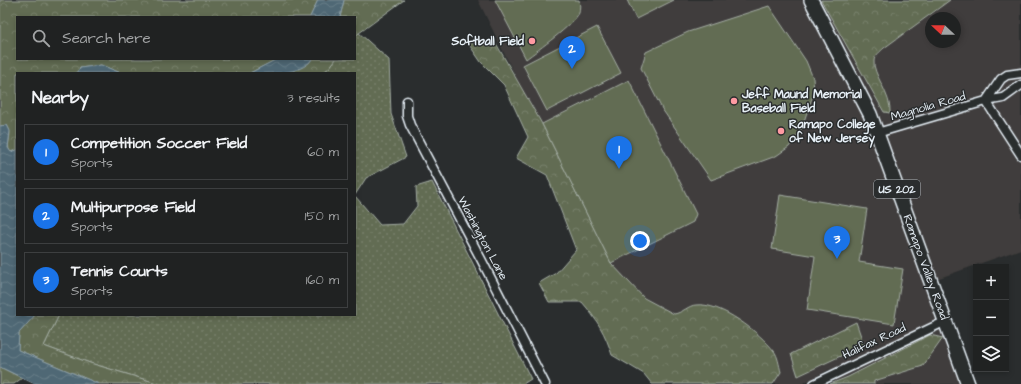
<!DOCTYPE html>
<meta charset="utf-8">
<style>
:root{--surface:#202222;--page:#2d2f2f;--text:#f1f3f6;--muted:#a2a4a5;--line:#3d3f40;--accent:#1a73e8}
body{margin:0;font-family:"Architects Daughter",sans-serif;background:var(--page);color:var(--text)}
.controls{position:absolute;right:12px;bottom:12px;display:grid;overflow:hidden;border-radius:0px;box-shadow:0 2px 6px #0003}
.controls button{width:36px;height:36px;display:grid;place-items:center;padding:0;border:0;border-bottom:1px solid var(--line);background:var(--surface);color:var(--text);font:20px sans-serif}
.compass{position:absolute;left:925px;top:12px;width:36px;height:36px;border-radius:50%;background:var(--surface);box-shadow:0 2px 6px #0003;rotate:292deg}
.you{position:absolute;left:640px;top:241px;width:14px;height:14px;margin:-10px;border:3px solid #fff;border-radius:50%;background:#1a73e8;box-shadow:0 0 0 6px #1a73e833}
.badge{display:grid;place-items:center;width:26px;height:26px;border-radius:50%;background:var(--accent);color:#fff;font-size:13px;font-weight:700}
.pin{position:absolute;translate:-50% -33px;filter:drop-shadow(0 1px 2px #0008)}
.pin::after{content:'';position:absolute;top:21px;width:14px;height:12px;background:inherit;clip-path:polygon(0 0,100% 0,50% 100%)}
.list{margin:0;padding:0;list-style:none}
h2{display:flex;justify-content:space-between;align-items:center;height:52px;margin:0;padding:0 16px;font-size:17px}
h2 small{font-size:13px;font-weight:400;color:var(--muted)}
.list li{display:grid;grid-template-columns:26px 1fr auto;gap:12px;align-items:center;box-sizing:border-box;height:56px;margin:0 8px 8px;padding:0 8px;border:1px solid var(--line);border-radius:0px}
.list b{display:block;font-size:15px;white-space:nowrap}
.list p{margin:0;font-size:13px;white-space:nowrap;color:var(--muted)}
.list em{font-size:13px;font-style:normal;color:var(--muted)}
.icon{flex:none;width:22px;height:22px;fill:none;stroke:currentColor;stroke-width:2;stroke-linecap:round;stroke-linejoin:round}
.map{position:relative;flex:none;width:1021px;height:384px;overflow:hidden}
.search{position:absolute;background:var(--surface);box-shadow:0 2px 6px #0003;left:16px;top:16px;width:340px;height:44px;display:flex;align-items:center;gap:10px;box-sizing:border-box;padding:0 14px;border-radius:0px;color:var(--muted);font-size:15px}
.panel{position:absolute;background:var(--surface);box-shadow:0 2px 6px #0003;left:16px;top:72px;width:340px;height:244px;border-radius:0px}
.map>svg:first-child{display:block}
.built{fill:#403d3c;fill-rule:evenodd}
.grass{fill:url(#grass-dots);stroke:#a5aea5}
.forest{fill:url(#forest-crowns);stroke:#a5aea5}
.pitch{fill:#626c52;stroke:#a5aea5}
.water{fill:url(#water-waves);stroke:#8c9fa9}
.lines{fill:none;stroke-linecap:round;stroke-linejoin:round}
.street-casing{stroke:#e8f1f8;stroke-width:11}
.primary-casing{stroke:#e8f1f8;stroke-width:16}
.street{stroke:#2a2d2e;stroke-width:8}
.primary{stroke:#2a2d2e;stroke-width:13}
.poi-dot{fill:#ff9aa2;stroke:#2a2d2e;stroke-width:1.5}
.labels{text-anchor:middle;stroke-width:3;stroke-linejoin:round;paint-order:stroke}
.shield{fill:#2a2d2e;stroke:#afb6bb;stroke-width:1}
.shield-label{font-size:11px;font-weight:bold;fill:#e8f1f8}
.poi-label{font-size:12px;font-weight:bold;fill:#e8f1f8;stroke:#2a2d2e;text-anchor:start}
.street-label{font-size:12px;fill:#e8f1f8;stroke:#2a2d2e}
</style>
<div class="map">
<svg width="1021" height="384" viewBox="0 0 1021 384">
<defs>
<pattern id="grass-dots" width="8" height="8" patternUnits="userSpaceOnUse"><rect width="8" height="8" fill="#626c52"/><path d="M2 2h.1M6 6h.1" fill="none" stroke="#78816c" stroke-width="1.8" stroke-linecap="round"/></pattern>
<pattern id="forest-crowns" width="20" height="18" patternUnits="userSpaceOnUse"><rect width="20" height="18" fill="#626c52"/><path d="M2 6a3 3 0 1 1 6 0M12 15a3 3 0 1 1 6 0" fill="none" stroke="#78816c"/></pattern>
<pattern id="water-waves" width="16" height="10" patternUnits="userSpaceOnUse"><rect width="16" height="10" fill="#4f6874"/><path d="M0 5q4-4 8 0t8 0" fill="none" stroke="#687e89"/></pattern>
</defs>
<rect width="100%" height="100%" fill="#2a2d2e"/>
<filter id="ink" filterUnits="userSpaceOnUse"><feTurbulence type="fractalNoise" baseFrequency=".025" numOctaves="2"/><feDisplacementMap in="SourceGraphic" scale="8" xChannelSelector="R" yChannelSelector="G"/><feConvolveMatrix kernelMatrix="1 2 1 2 8 2 1 2 1" color-interpolation-filters="sRGB"/></filter>
<g filter="url(#ink)">
<path class="built" d="M478,0H1021V249L931,281L968,384H836L830,369L802,384H666ZM931,18H955V42H931Z"/>
<path class="grass" d="M358,32L389,60L391,114L406,157L366,178L355,195V73H322L329,68L336,59H355V36Z
M432,182L531,379L523,384H160L90,363L44,346L59,315H355V196L380,225L403,224L417,206L416,187Z"/>
<path class="forest" d="M0,0H318L310,17H17V59H277L250,73H121L101,65L80,68L76,73H17V150L10,152C5,142 14,136 7,125L0,126Z
M344,0H404L355,36V17H340Z
M821,0H950L884,48C881,51 874,56 874,61C872,73 892,96 890,113L884,112Z
M468,43L497,45L542,124L611,263L644,298L674,314C682,313 689,305 696,305C721,302 760,333 774,351C778,356 779,365 781,372L773,384H652L644,374L612,355C606,335 596,318 582,302H549L539,283L556,273L576,250L547,175L516,158L528,137L504,85L481,62Z
M312,59H336L329,68L322,73H286L309,63Z
M35,315H59L44,346L90,363L160,384H99L18,350L19,333Z
M856,322L864,345L798,376L791,354Z
M930,335L943,338L923,366L874,381V384H830L848,377Z
M0,367L22,378L14,384H0Z"/>
<path class="pitch" d="M495,0H579C580,4 580,8 579,13C573,25 538,50 526,59Z
M627,0H674L636,19Z
M769,6L806,61L813,78L814,92L801,130L789,147L776,156L711,180L662,109L641,68L646,52L688,32Z
M597,27L621,73L547,111L523,65Z
M629,80L696,214L693,222L611,263L542,124Z
M780,195L867,209L859,262L903,269L894,324L807,310L815,256L772,249Z"/>
<path class="water" d="M318,0H344L340,17H310Z
M277,59H312C301,76 268,73 250,73Z
M101,65L121,73H76L80,68Z
M7,125L10,131L8,148L11,152L17,150V315H35L19,333L18,350L99,384H35L0,367V126Z"/>
<g class="lines">
<defs>
<path id="street" d="M407,101V116L410,125L481,259L545,384
M986,101L1021,155
M986,101L1001,79L1007,75L1021,73
M877,133L986,101L1003,98L1021,85
M814,384L946,321"/>
<path id="primary" d="M811,0L870,114L968,384"/>
</defs>
<use href="#street" class="street-casing"/>
<use href="#primary" class="primary-casing"/>
<use href="#street" class="street"/>
<use href="#primary" class="primary"/>
</g>
</g>
<g class="poi-dot">
<circle cx="532" cy="41" r="4"/>
<circle cx="734" cy="101" r="4"/>
<circle cx="781" cy="131" r="4"/>
</g>
<g class="labels">
<rect class="shield" x="874" y="180" width="46" height="18" rx="3"/>
<g class="shield-label">
<text x="897" y="193">US 202</text>
</g>
<g class="poi-label">
<text x="524" y="45" text-anchor="end">Softball Field</text>
<text x="742" y="98">Jeff Maund Memorial<tspan x="742" dy="14">Baseball Field</tspan></text>
<text x="789" y="128">Ramapo College<tspan x="789" dy="14">of New Jersey</tspan></text>
</g>
<g class="street-label">
<text transform="translate(928 106) rotate(-16)" y="4">Magnolia Road</text>
<text transform="translate(483 238) rotate(62)" y="4">Washington Lane</text>
<text transform="translate(926 267) rotate(70)" y="4">Ramapo Valley Road</text>
<text transform="translate(874 341) rotate(-25)" y="4">Halifax Road</text>
</g>
</g>
</svg>
<div class="controls">
<button>+</button>
<button>−</button>
<button><svg class="icon" aria-label="layers" viewBox="0 0 24 24"><path d="M12 4l9 5-9 5-9-5zM3 14l9 5 9-5"/></svg></button>
</div>
<svg class="compass" viewBox="-18 -18 36 36"><path d="M0-13l5 13h-10z" fill="#e53935"/><path d="M0 13l5-13h-10z" fill="#a2a4a5"/></svg>
<div class="you"></div>
<div class="pin badge" style="left:619px;top:169px">1</div>
<div class="pin badge" style="left:572px;top:69px">2</div>
<div class="pin badge" style="left:837px;top:259px">3</div>
<div class="search"><svg class="icon" aria-label="search" viewBox="0 0 24 24"><circle cx="10" cy="10" r="6"/><path d="M15 15l6 6"/></svg>Search here</div>
<section class="panel">
<h2>Nearby<small>3 results</small></h2>
<ul class="list">
<li><span class="badge">1</span><div><b>Competition Soccer Field</b><p>Sports</p></div><em>60 m</em></li>
<li><span class="badge">2</span><div><b>Multipurpose Field</b><p>Sports</p></div><em>150 m</em></li>
<li><span class="badge">3</span><div><b>Tennis Courts</b><p>Sports</p></div><em>160 m</em></li>
</ul>
</section>
</div>
